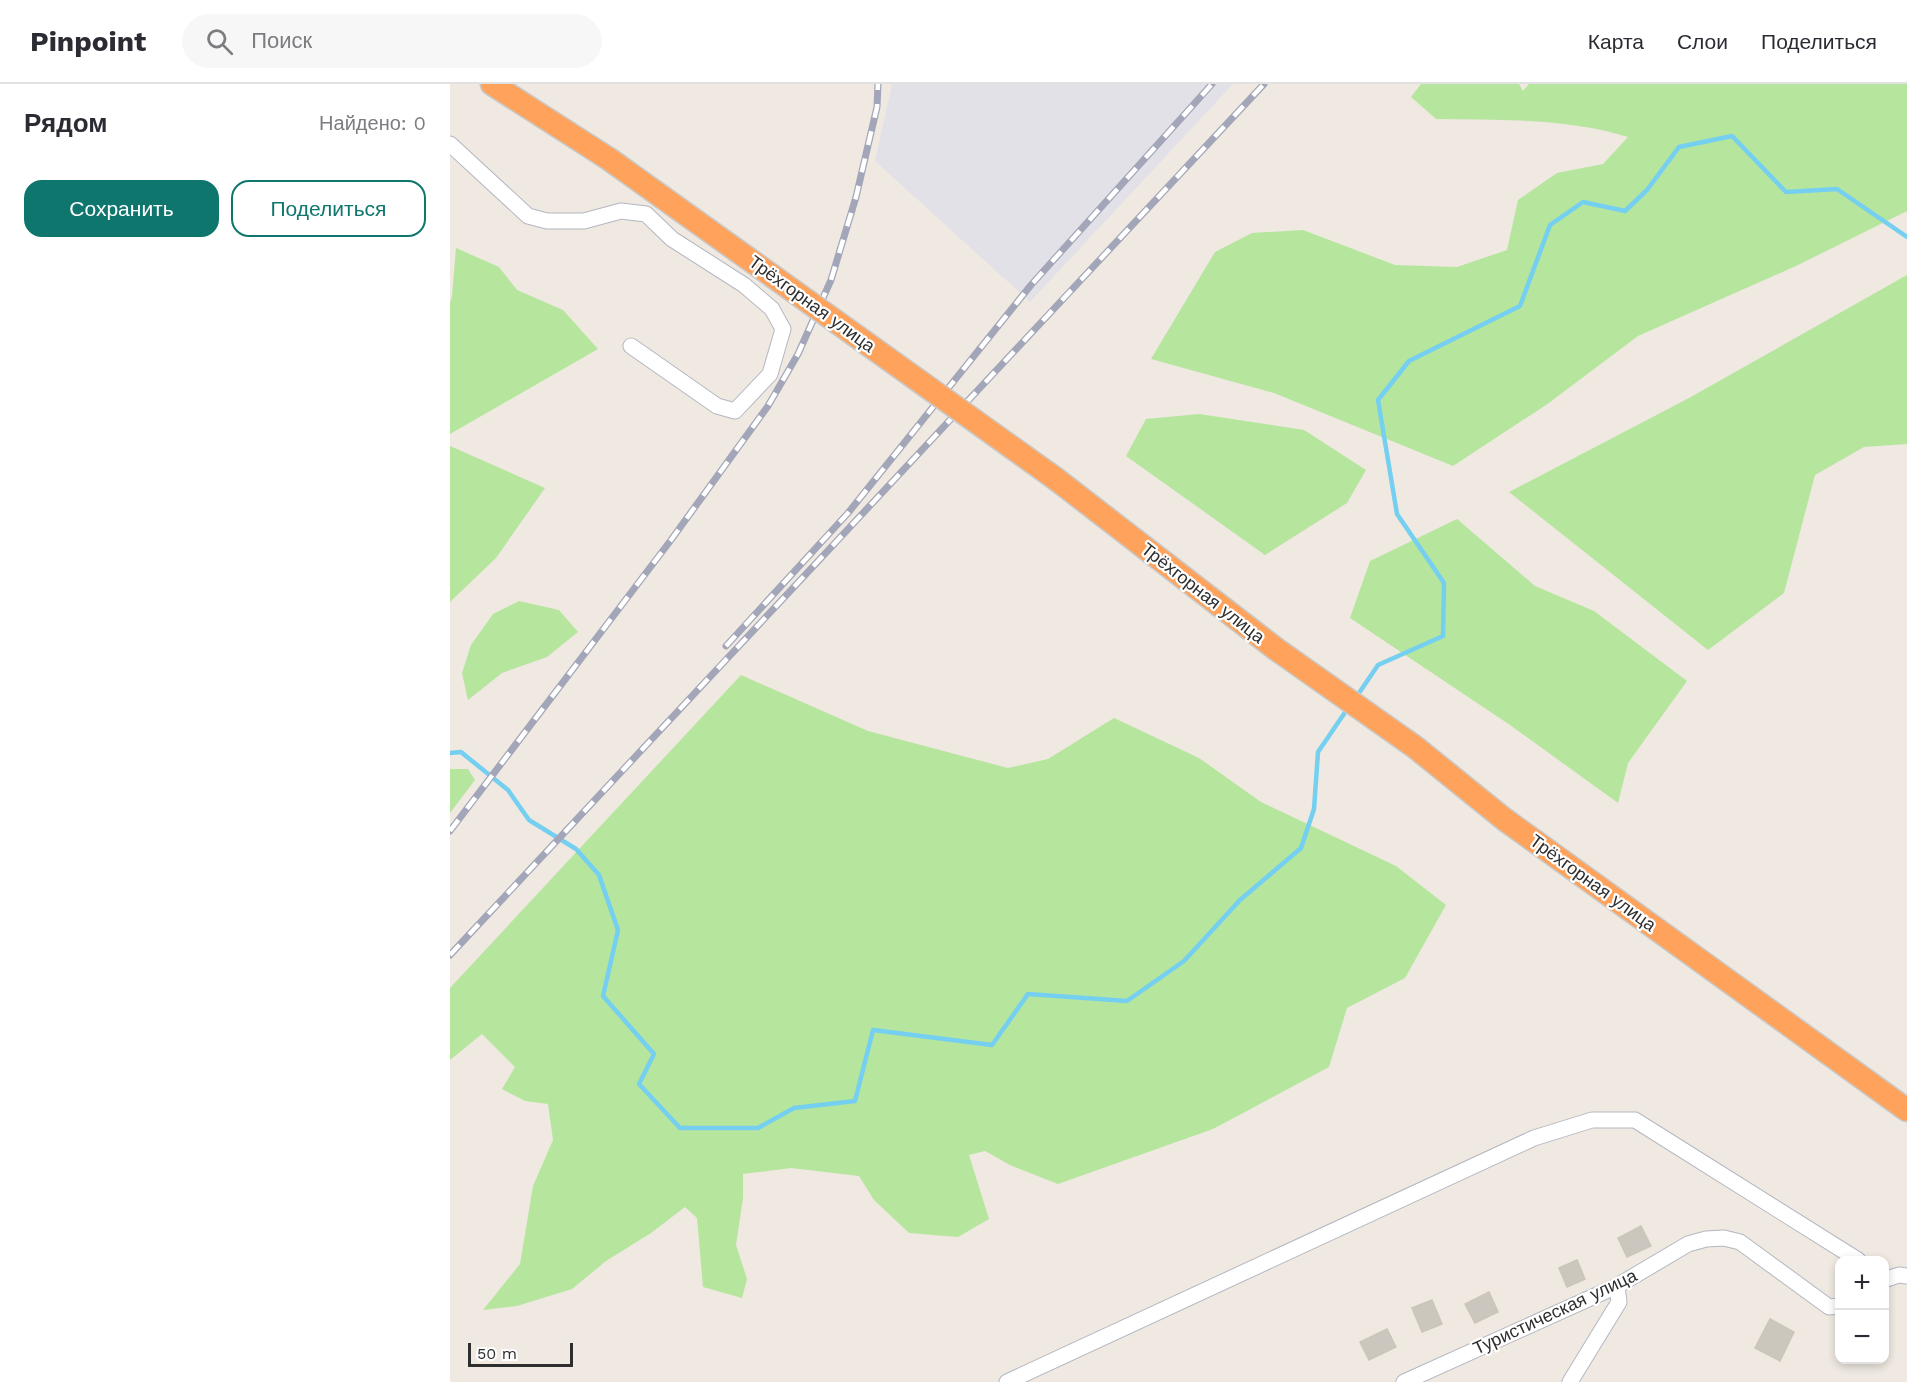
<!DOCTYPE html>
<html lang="ru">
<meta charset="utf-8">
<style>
:root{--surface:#fff;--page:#f7f7f7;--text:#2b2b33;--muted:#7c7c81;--line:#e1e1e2;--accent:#0f766e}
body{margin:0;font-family:"Work Sans",sans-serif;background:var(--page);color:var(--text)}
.controls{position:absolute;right:18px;bottom:18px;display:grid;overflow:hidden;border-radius:12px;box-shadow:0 3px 9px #0003}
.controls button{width:54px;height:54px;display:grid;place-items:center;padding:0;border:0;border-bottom:2px solid var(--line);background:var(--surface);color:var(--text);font:30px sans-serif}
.scale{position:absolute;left:18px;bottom:15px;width:105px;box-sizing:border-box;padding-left:6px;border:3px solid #2e2e2e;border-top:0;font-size:16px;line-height:21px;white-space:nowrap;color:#2e2e2e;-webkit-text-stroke:4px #fff;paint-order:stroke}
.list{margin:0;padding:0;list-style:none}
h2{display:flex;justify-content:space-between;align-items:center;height:78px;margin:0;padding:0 24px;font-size:26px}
h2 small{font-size:20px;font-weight:400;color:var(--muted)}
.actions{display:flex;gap:12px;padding:18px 24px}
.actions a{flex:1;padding:14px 0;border:2px solid var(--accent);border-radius:18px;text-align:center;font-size:21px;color:var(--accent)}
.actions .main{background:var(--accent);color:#fff}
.icon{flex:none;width:33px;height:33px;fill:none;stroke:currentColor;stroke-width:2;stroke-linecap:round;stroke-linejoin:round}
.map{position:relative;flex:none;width:1457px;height:1298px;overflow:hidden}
header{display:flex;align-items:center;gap:36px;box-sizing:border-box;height:84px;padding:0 30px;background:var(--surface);border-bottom:2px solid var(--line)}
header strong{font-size:28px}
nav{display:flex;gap:33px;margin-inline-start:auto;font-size:21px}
.search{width:420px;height:54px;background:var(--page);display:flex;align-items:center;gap:15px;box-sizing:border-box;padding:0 21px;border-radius:33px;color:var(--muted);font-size:22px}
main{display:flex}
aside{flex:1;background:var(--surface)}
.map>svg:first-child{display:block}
.industrial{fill:#e3e1e8}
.green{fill:#b6e59e}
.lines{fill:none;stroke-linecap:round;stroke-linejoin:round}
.stream{stroke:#75cff0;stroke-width:4.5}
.building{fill:#cbc7bf;stroke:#cbc5ba;stroke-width:1.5}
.minor-casing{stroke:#b4b7c1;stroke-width:17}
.highway-casing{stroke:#c9c9c9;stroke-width:25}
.minor{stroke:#fff;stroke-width:15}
.highway{stroke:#ffa35c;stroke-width:22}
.rail-casing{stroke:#a3a6b8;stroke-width:7}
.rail{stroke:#fff;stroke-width:4.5;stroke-dasharray:14;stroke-linecap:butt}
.highway-bridge-casing{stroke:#c9c9c9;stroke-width:25;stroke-linecap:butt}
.highway-bridge{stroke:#ffa35c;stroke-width:22}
.labels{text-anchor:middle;stroke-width:4.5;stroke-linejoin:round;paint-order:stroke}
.street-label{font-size:18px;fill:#2e2e2e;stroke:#fff}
</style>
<header>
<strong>Pinpoint</strong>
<div class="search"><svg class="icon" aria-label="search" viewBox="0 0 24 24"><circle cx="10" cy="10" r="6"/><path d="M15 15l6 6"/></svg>Поиск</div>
<nav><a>Карта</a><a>Слои</a><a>Поделиться</a></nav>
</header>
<main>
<aside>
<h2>Рядом<small>Найдено: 0</small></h2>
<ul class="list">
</ul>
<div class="actions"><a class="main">Сохранить</a><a>Поделиться</a></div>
</aside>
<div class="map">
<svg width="1457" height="1298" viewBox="0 0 1457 1298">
<rect width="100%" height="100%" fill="#efe9e1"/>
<path class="industrial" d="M442,0H783L580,218L425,77Z"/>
<path class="green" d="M971,0H1069L1073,7L1079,0H1457V127L1348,181L1188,252L1096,321L1003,382L824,309L701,275L765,168L802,149L853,146L945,181L1007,183L1057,166L1068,116L1107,89L1153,80L1178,53C1117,34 1049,36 986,35L961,13Z
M6,164L49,183L67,206L113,226L148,265L0,350V219L2,212Z
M1457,191V360L1414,363L1365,391L1334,509L1258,566L1059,408L1239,314Z
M749,330L854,346L916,386L897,419L815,471L676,372L696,335Z
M0,362L95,404L46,474L0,518Z
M1007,435L1085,502L1144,527L1237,597L1178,679L1168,719L1060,641L900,534L920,477Z
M69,517L109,526L128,548L97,573L52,589L18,616L12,589L21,561L43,530Z
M291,591L418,647L558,684L598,675L664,634L749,674L811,718L946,782L996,821L955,894L897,924L879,983L763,1045L608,1100L560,1081L535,1067L519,1071L539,1135L508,1153L459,1149L424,1116L409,1092L341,1084L293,1090V1114L286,1161L297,1195L292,1214L253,1203L247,1134L235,1123L201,1149L156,1177L122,1205L67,1222L33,1226L70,1180L83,1102L103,1056L98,1020L75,1017L52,1005L65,983L32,950L0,976V904Z
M0,685H18L25,696L0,729Z"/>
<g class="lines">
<path class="stream" d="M907,612L928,581L993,552L994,499L947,430L928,316L959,277L1070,222L1100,141L1133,118L1175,127L1197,106L1229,63L1282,52L1336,108L1387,105L1457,153
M0,669L11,668L58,706L79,736L126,765L149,791L168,846L153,912L204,970L189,1000L230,1044H308L344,1024L405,1017L423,946L542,961L578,910L677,917L734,877L790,816L851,764L864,725L868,668L898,624"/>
</g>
<path class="building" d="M1191,1142L1201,1162L1177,1173L1168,1154Z
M1127,1176L1135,1195L1117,1203L1109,1184Z
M1039,1208L1048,1228L1025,1239L1015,1220Z
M982,1216L992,1240L972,1248L962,1224Z
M1320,1235L1344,1248L1330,1277L1305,1264Z
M937,1245L946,1263L919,1276L910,1258Z"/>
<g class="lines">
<defs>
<path id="minor" d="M0,60L78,132L97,137H134L171,127L196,130L222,155L294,201L322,225L333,245L320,290L285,327L267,322L181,262
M1434,1196L1449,1191L1457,1192
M557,1298L1084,1054L1142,1036H1185L1408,1176
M954,1298L1167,1202L1238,1160L1256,1155L1274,1154L1290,1158L1379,1223L1390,1222
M1120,1298L1169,1218L1167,1202"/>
<path id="highway" d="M42,0L159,75
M606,395L826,565L965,663L1054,735L1457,1026"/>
</defs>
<use href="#minor" class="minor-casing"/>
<use href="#highway" class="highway-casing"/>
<use href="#minor" class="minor"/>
<use href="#highway" class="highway"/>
<defs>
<path id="rail" d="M276,562L398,429L581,201L762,0
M0,747L221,456L318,322L348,270L381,196L406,113L427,23L428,0
M0,871L814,0"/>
</defs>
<use href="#rail" class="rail-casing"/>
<use href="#rail" class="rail"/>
<defs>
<path id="highway-bridge" d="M159,75L606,395"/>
</defs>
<use href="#highway-bridge" class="highway-bridge-casing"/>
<use href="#highway-bridge" class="highway-bridge"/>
</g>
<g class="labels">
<g class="street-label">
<text transform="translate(362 220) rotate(36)" y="6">Трёхгорная улица</text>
<text transform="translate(753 509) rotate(38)" y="6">Трёхгорная улица</text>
<text transform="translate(1143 799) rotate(36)" y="6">Трёхгорная улица</text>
<text transform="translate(1105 1228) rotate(-25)" y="6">Туристическая улица</text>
</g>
</g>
</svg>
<div class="controls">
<button>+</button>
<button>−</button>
</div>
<div class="scale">50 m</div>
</div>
</main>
